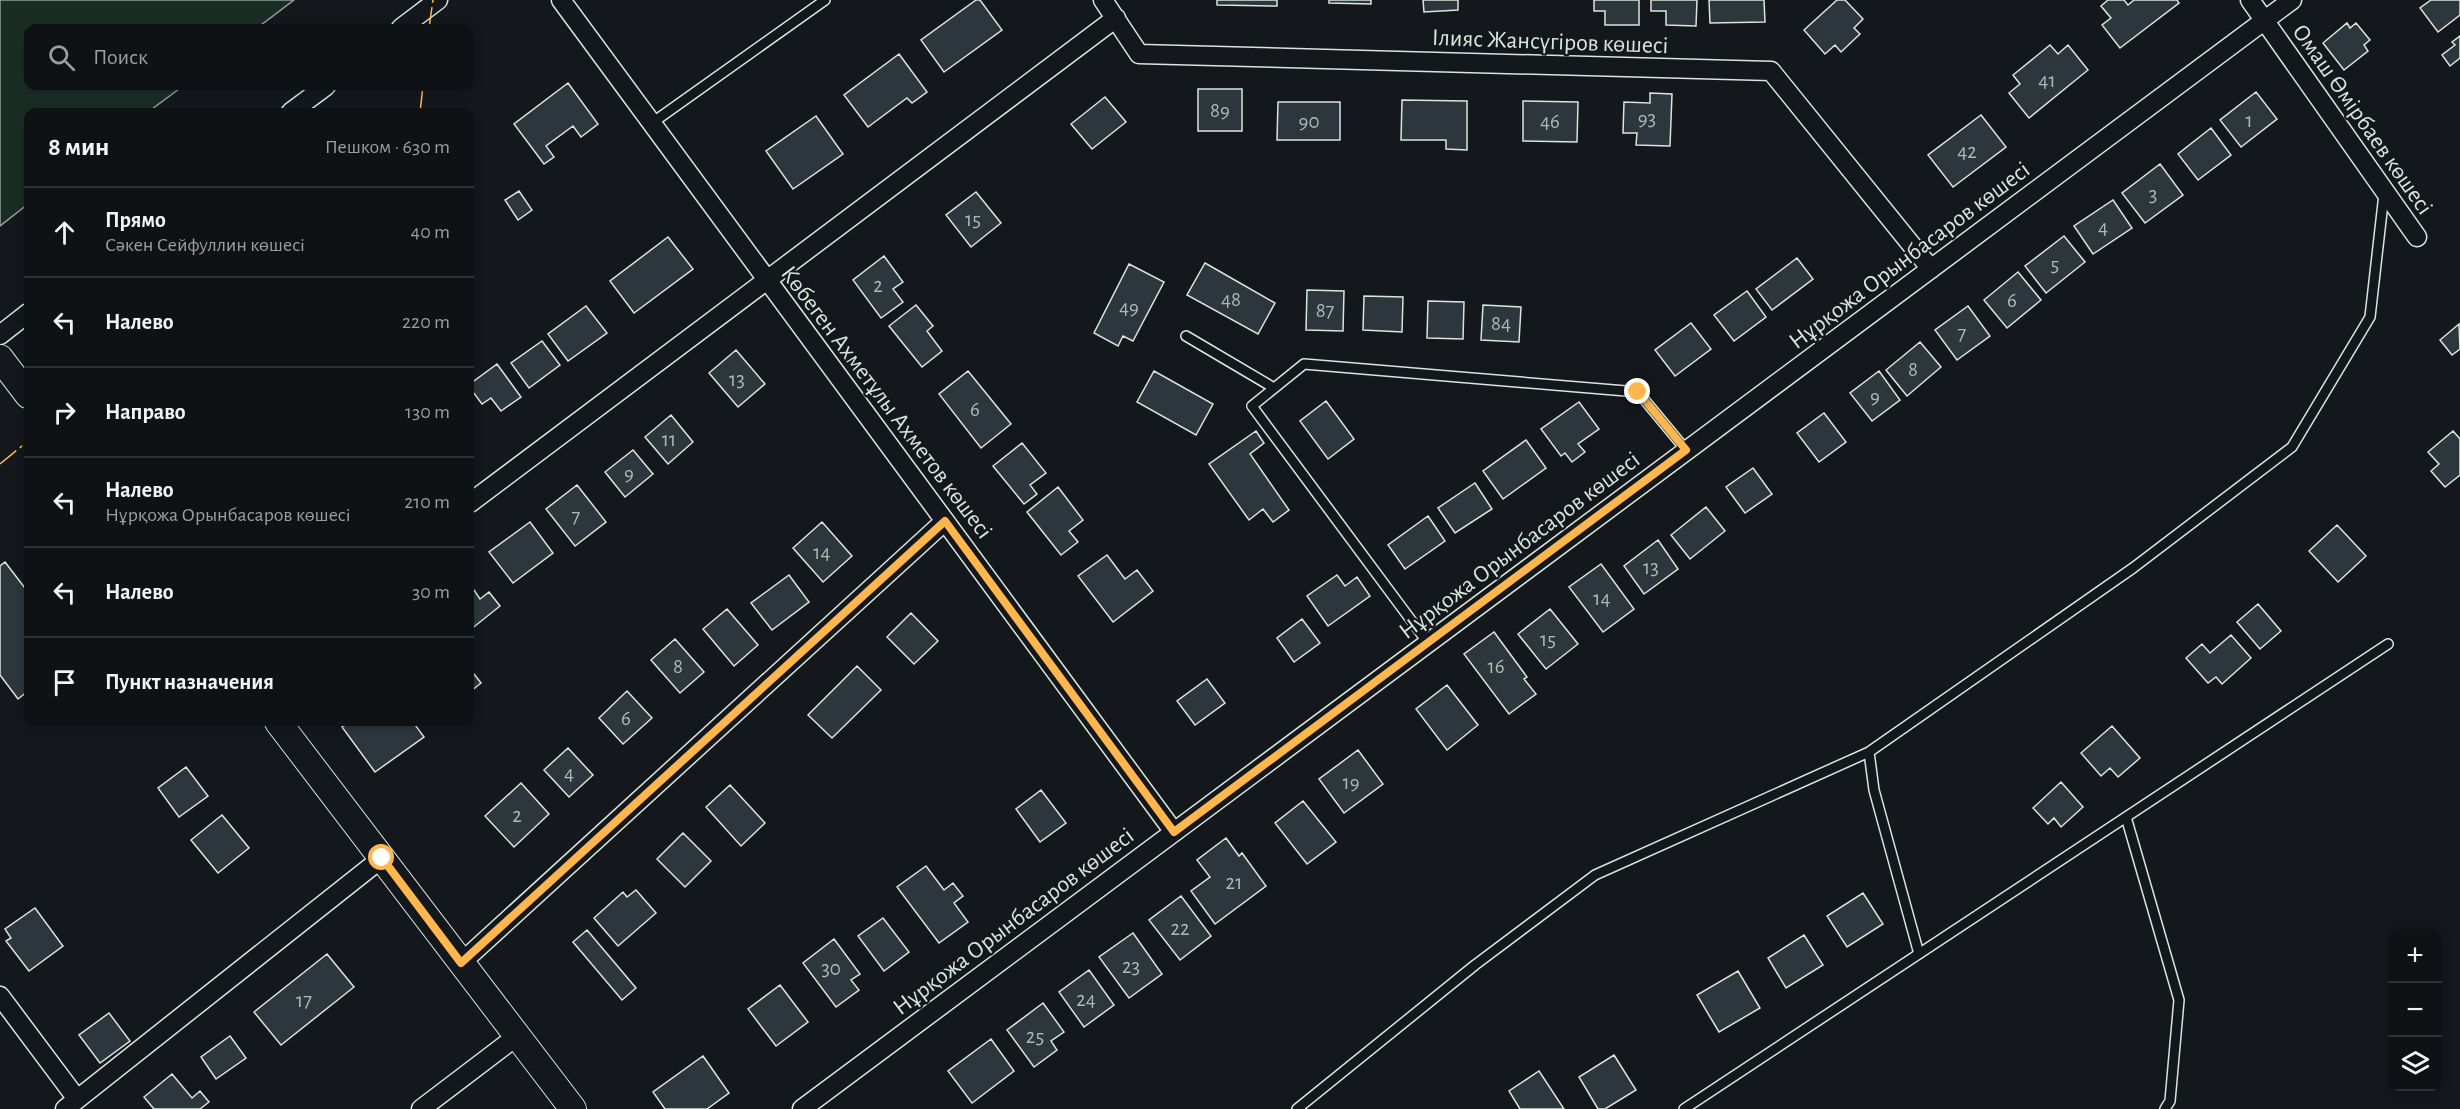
<!DOCTYPE html>
<html lang="ru">
<meta charset="utf-8">
<style>
:root{--surface:#0f1215;--page:#1d2022;--text:#f1f3f6;--muted:#9b9ea0;--line:#2f3234}
body{margin:0;font-family:"Alegreya Sans",sans-serif;background:var(--page);color:var(--text)}
.controls{position:absolute;right:18px;bottom:18px;display:grid;overflow:hidden;border-radius:12px;box-shadow:0 3px 9px #0003}
.controls button{width:54px;height:54px;display:grid;place-items:center;padding:0;border:0;border-bottom:2px solid var(--line);background:var(--surface);color:var(--text);font:30px sans-serif}
.stop{position:absolute;width:18px;height:18px;margin:-14px;border:4px solid #ffb74d;border-radius:50%;background:#fff}
.stop.end{background:#ffb74d;border-color:#fff;box-shadow:0 2px 6px #0008}
.list{margin:0;padding:0;list-style:none}
h2{display:flex;justify-content:space-between;align-items:center;height:78px;margin:0;padding:0 24px;font-size:26px}
h2 small{font-size:20px;font-weight:400;color:var(--muted)}
.list li{display:grid;grid-template-columns:39px 1fr auto;gap:18px;align-items:center;box-sizing:border-box;height:90px;padding:0 24px;border-top:2px solid var(--line)}
.list b{display:block;font-size:22px;white-space:nowrap}
.list p{margin:0;font-size:20px;white-space:nowrap;color:var(--muted)}
.list em{font-size:20px;font-style:normal;color:var(--muted)}
.icon{flex:none;width:33px;height:33px;fill:none;stroke:currentColor;stroke-width:2;stroke-linecap:round;stroke-linejoin:round}
.map{position:relative;flex:none;width:2460px;height:1109px;overflow:hidden}
.search{position:absolute;background:var(--surface);box-shadow:0 3px 9px #0003;left:24px;top:24px;width:450px;height:66px;display:flex;align-items:center;gap:15px;box-sizing:border-box;padding:0 21px;border-radius:12px;color:var(--muted);font-size:22px}
.panel{position:absolute;background:var(--surface);box-shadow:0 3px 9px #0003;left:24px;top:108px;width:450px;height:618px;border-radius:12px}
.map>svg:first-child{display:block}
.green{fill:#1a2d24;stroke:#939e99;stroke-width:1.5}
.building{fill:#2c363c;stroke:#d8e6dc;stroke-width:1.5}
.lines{fill:none;stroke-linecap:round;stroke-linejoin:round}
.lane-casing{stroke:#d8e6dc;stroke-width:12}
.street-casing{stroke:#d8e6dc;stroke-width:21}
.secondary-casing{stroke:#d8e6dc;stroke-width:28}
.lane{stroke:#14181c;stroke-width:9}
.street{stroke:#14181c;stroke-width:18}
.secondary{stroke:#14181c;stroke-width:26}
.power{stroke:#ffb74d;stroke-width:1.5;stroke-dasharray:21 4.5 3 4.5;stroke-linecap:butt}
.route{stroke:#ffb74d;stroke-width:8}
.labels{text-anchor:middle;stroke-width:4.5;stroke-linejoin:round;paint-order:stroke}
.number-label{font-size:21px;fill:#adbab4}
.street-label{font-size:24px;fill:#d8e6dc;stroke:#14181c}
</style>
<div class="map">
<svg width="2460" height="1109" viewBox="0 0 2460 1109">
<rect width="100%" height="100%" fill="#14181c"/>
<path class="green" d="M0,0H294L257,28H28V86H183L148,112H28V204L0,226Z"/>
<path class="building" d="M976,0H980L1002,30L944,72L921,40Z
M1217,0H1277V6L1217,5Z
M1329,0H1371V4L1329,3Z
M1423,0H1458V10L1424,12Z
M1594,0H1639V25H1605V11H1594Z
M1651,0H1697L1696,26L1666,25V11H1651Z
M1709,0H1764L1765,22L1710,23Z
M1837,0H1845L1863,19L1854,28L1860,34L1841,52L1835,45L1825,54L1804,30Z
M2108,0H2124L2128,5L2134,0H2177L2179,3L2120,48L2102,25L2111,18L2101,6Z
M2431,0H2460V15L2438,32L2420,8Z
M2347,23L2350,28L2356,23L2370,40L2364,45L2368,51L2344,70L2323,43Z
M2460,36V58L2450,66L2442,55L2455,45L2452,42Z
M2050,45L2058,54L2068,45L2088,70L2029,118L2009,93L2020,84L2013,75Z
M899,54L927,92L912,103L907,98L868,127L844,95Z
M568,83L598,124L581,137L573,126L546,146L554,157L544,164L514,124Z
M1198,89H1242V131H1198Z
M2256,92L2277,119L2241,147L2220,120Z
M1650,93L1672,94L1670,146L1636,145L1637,133H1623L1624,102L1650,103Z
M1105,97L1126,122L1092,149L1071,124Z
M1402,100L1467,101V150L1446,149V140H1401Z
M1523,101L1578,102L1577,142L1523,141Z
M1278,102H1340V140H1277Z
M1981,115L2006,147L1953,187L1928,155Z
M816,116L843,154L793,189L766,151Z
M2211,128L2231,155L2198,180L2178,154Z
M2160,164L2183,195L2145,223L2122,193Z
M519,191L532,210L518,220L505,200Z
M976,192L1001,223L971,247L946,215Z
M2113,200L2132,228L2093,254L2074,226Z
M2064,236L2085,262L2046,293L2025,266Z
M668,237L693,269L634,313L610,281Z
M884,256L903,282L893,289L903,302L881,318L853,280Z
M1797,258L1813,279L1772,310L1756,289Z
M1205,263L1275,303L1258,334L1187,295Z
M1129,264L1164,282L1133,341L1123,336L1118,346L1094,333Z
M2018,272L2041,300L2007,328L1984,300Z
M1307,290L1344,291L1343,331L1306,330Z
M1747,291L1766,317L1734,341L1714,315Z
M1364,296L1403,297L1402,332L1363,330Z
M1428,301L1464,302L1463,339L1427,338Z
M916,305L933,326L927,331L942,351L922,367L889,326Z
M1483,305L1521,307L1519,342L1481,340Z
M586,306L607,333L568,361L548,334Z
M1968,306L1990,336L1957,360L1935,330Z
M1691,323L1711,349L1675,376L1655,350Z
M2459,324L2460,349L2452,355L2440,340Z
M542,341L560,365L529,388L511,363Z
M1920,342L1941,367L1907,396L1886,370Z
M736,350L765,384L738,407L709,373Z
M497,364L521,397L501,411L491,398L482,404L470,388V384Z
M968,371L1011,424L981,448L939,394Z
M1154,371L1213,404L1196,435L1137,402Z
M1879,371L1900,400L1872,421L1850,393Z
M1326,401L1354,439L1328,459L1300,421Z
M1579,402L1599,429L1578,444L1585,452L1572,462L1565,453L1561,456L1541,429Z
M1824,413L1846,442L1819,462L1797,433Z
M671,415L693,442L668,464L645,437Z
M1256,431L1264,443L1250,454L1289,510L1273,522L1263,509L1249,520L1209,464Z
M2453,431L2460,439V475L2445,487L2431,471L2439,464L2428,452Z
M1526,440L1546,468L1503,499L1483,471Z
M1022,443L1046,473L1030,485L1037,494L1024,504L993,466Z
M633,450L653,474L625,497L605,472Z
M1753,468L1772,494L1745,513L1726,487Z
M1475,483L1492,509L1455,533L1438,508Z
M577,485L606,522L575,546L546,509Z
M1058,487L1083,520L1069,531L1078,542L1061,555L1027,512Z
M1706,507L1725,531L1690,559L1671,535Z
M1428,516L1445,541L1405,569L1388,545Z
M530,522L553,553L513,583L489,552Z
M822,522L852,556L823,582L793,548Z
M2337,525L2366,556L2338,582L2309,551Z
M1658,540L1678,569L1644,594L1624,566Z
M1107,555L1125,579L1137,570L1153,591L1113,622L1078,576Z
M5,562L28,592V691L18,699L0,675V566Z
M1601,564L1634,609L1603,632L1569,587Z
M789,575L809,602L772,630L751,603Z
M1337,575L1345,586L1357,577L1370,596L1328,626L1307,596Z
M470,584L480,599L489,592L500,606L470,630Z
M2258,604L2281,631L2260,649L2237,622Z
M727,609L758,645L734,666L703,629Z
M1550,609L1578,644L1546,669L1518,634Z
M911,613L938,641L914,664L887,637Z
M1302,619L1320,643L1294,662L1277,638Z
M1494,632L1527,677L1524,679L1536,694L1509,714L1464,654Z
M2231,635L2251,658L2222,684L2216,677L2208,683L2186,658L2202,644L2210,653Z
M675,639L704,672L680,693L651,660Z
M857,666L881,690L832,738L808,715Z
M470,669L481,683L470,692Z
M1207,679L1225,703L1195,725L1177,701Z
M1447,685L1478,725L1447,750L1416,709Z
M627,691L652,718L623,744L599,718Z
M350,722H413L424,737L375,772L342,727Z
M2112,726L2140,758L2118,777L2110,768L2101,776L2081,753Z
M568,748L593,775L569,797L544,770Z
M1358,750L1383,784L1344,813L1319,779Z
M186,767L208,796L179,817L158,788Z
M2061,782L2083,807L2061,827L2054,818L2048,824L2033,808Z
M521,783L549,814L514,847L485,816Z
M730,785L765,823L741,846L706,807Z
M1041,790L1066,823L1040,842L1016,809Z
M1303,801L1336,842L1307,864L1275,823Z
M222,815L249,848L218,873L191,840Z
M683,833L711,861L685,887L657,859Z
M1226,838L1239,856L1242,853L1266,886L1215,924L1191,891L1210,877L1197,860Z
M926,866L944,890L953,883L963,896L954,903L968,922L939,943L897,887Z
M636,890L656,913L618,946L594,918L623,892L627,897Z
M1863,893L1883,924L1847,947L1827,916Z
M1181,896L1211,936L1180,960L1149,920Z
M35,908L63,946L29,971L6,941L11,938L5,929Z
M883,918L909,952L884,971L858,936Z
M587,930L636,988L622,1000L573,942Z
M1133,933L1162,974L1129,998L1099,957Z
M1804,935L1823,965L1786,988L1768,958Z
M834,939L860,974L851,980L859,990L836,1007L803,963Z
M327,954L354,987L281,1045L254,1012Z
M1089,970L1114,1005L1084,1027L1059,992Z
M1738,971L1760,1008L1719,1032L1697,995Z
M780,985L808,1022L776,1046L748,1009Z
M1043,1003L1064,1032L1051,1041L1057,1050L1034,1067L1007,1030Z
M109,1013L130,1041L100,1063L79,1035Z
M230,1036L246,1058L216,1079L201,1057Z
M991,1039L1014,1071L972,1103L948,1071Z
M1614,1055L1636,1090L1605,1109H1598L1579,1077Z
M703,1056L729,1093L707,1109H665L653,1092Z
M1539,1071L1564,1109H1520L1509,1091Z
M172,1074L192,1098L200,1091L209,1102L200,1109H154L144,1097Z"/>
<g class="lines">
<defs>
<path id="lane" d="M652,123L825,0
M1186,336L1274,388
M1428,643L1252,406L1304,364L1638,392L1686,450
M1869,752L1874,790L1919,954
M2126,817L2179,1000L2170,1101L2165,1109
M1297,1109L1475,965L1595,875L1869,752L2133,568L2292,447L2370,317L2384,194
M1684,1109L2388,644"/>
<path id="street" d="M561,0L1174,832
M1103,0L1139,54L1771,71L1931,269
M2250,0L2417,237
M401,28L438,0
M291,112L326,86
M0,335L28,313
M470,503L1116,18
M461,963L945,521
M0,996L77,1099
M65,1109L382,858
M421,1109L517,1036
M802,1109L2292,0"/>
<path id="secondary" d="M0,358L28,395
M278,722L573,1109"/>
</defs>
<use href="#lane" class="lane-casing"/>
<use href="#street" class="street-casing"/>
<use href="#secondary" class="secondary-casing"/>
<use href="#lane" class="lane"/>
<use href="#street" class="street"/>
<use href="#secondary" class="secondary"/>
<path class="power" d="M429,28L433,0
M420,112L423,86
M0,464L28,441"/>
</g>
<g class="lines">
<path class="route" d="M382,858L461,963L945,521L1174,832L1686,450L1638,392"/>
</g>
<g class="labels">
<g class="number-label">
<text x="2047" y="87">41</text>
<text x="1220" y="117">89</text>
<text x="1647" y="125">93</text>
<text x="2249" y="127">1</text>
<text x="1309" y="128">90</text>
<text x="1550" y="128">46</text>
<text x="1967" y="158">42</text>
<text x="2153" y="201">3</text>
<text x="973" y="226">15</text>
<text x="2103" y="234">4</text>
<text x="2055" y="271">5</text>
<text x="878" y="292">2</text>
<text x="1231" y="306">48</text>
<text x="2012" y="307">6</text>
<text x="1129" y="314">49</text>
<text x="1325" y="317">87</text>
<text x="1501" y="330">84</text>
<text x="1962" y="340">7</text>
<text x="1913" y="376">8</text>
<text x="737" y="386">13</text>
<text x="1875" y="403">9</text>
<text x="975" y="416">6</text>
<text x="669" y="446">11</text>
<text x="629" y="480">9</text>
<text x="576" y="523">7</text>
<text x="822" y="559">14</text>
<text x="1651" y="574">13</text>
<text x="1602" y="605">14</text>
<text x="1548" y="646">15</text>
<text x="678" y="673">8</text>
<text x="1496" y="673">16</text>
<text x="626" y="725">6</text>
<text x="569" y="780">4</text>
<text x="1351" y="789">19</text>
<text x="517" y="822">2</text>
<text x="1234" y="889">21</text>
<text x="1180" y="935">22</text>
<text x="1131" y="973">23</text>
<text x="831" y="975">30</text>
<text x="1086" y="1006">24</text>
<text x="304" y="1007">17</text>
<text x="1035" y="1043">25</text>
</g>
<g class="street-label">
<text transform="translate(1550 41) rotate(2)" y="8">Ілияс Жансүгіров көшесі</text>
<text transform="translate(2363 119) rotate(55)" y="8">Омаш Өмірбаев көшесі</text>
<text transform="translate(1909 255) rotate(-37)" y="8">Нұрқожа Орынбасаров көшесі</text>
<text transform="translate(887 402) rotate(53)" y="8">Көбеген Ахметұлы Ахметов көшесі</text>
<text transform="translate(1519 545) rotate(-37)" y="8">Нұрқожа Орынбасаров көшесі</text>
<text transform="translate(1013 921) rotate(-37)" y="8">Нұрқожа Орынбасаров көшесі</text>
</g>
</g>
</svg>
<div class="controls">
<button>+</button>
<button>−</button>
<button><svg class="icon" aria-label="layers" viewBox="0 0 24 24"><path d="M12 4l9 5-9 5-9-5zM3 14l9 5 9-5"/></svg></button>
</div>
<div class="stop" style="left:382px;top:858px"></div>
<div class="stop end" style="left:1638px;top:392px"></div>
<div class="search"><svg class="icon" aria-label="search" viewBox="0 0 24 24"><circle cx="10" cy="10" r="6"/><path d="M15 15l6 6"/></svg>Поиск</div>
<section class="panel">
<h2>8 мин<small>Пешком · 630 m</small></h2>
<ul class="list">
<li><svg class="icon" aria-label="ahead" viewBox="0 0 24 24"><path d="M12 20V5M6 11l6-6 6 6"/></svg><div><b>Прямо</b><p>Сәкен Сейфуллин көшесі</p></div><em>40 m</em></li>
<li><svg class="icon" aria-label="left" viewBox="0 0 24 24"><path d="M17 20v-9H6M10 6l-5 5 5 5"/></svg><div><b>Налево</b></div><em>220 m</em></li>
<li><svg class="icon" aria-label="right" viewBox="0 0 24 24"><path d="M7 20v-9h11M14 6l5 5-5 5"/></svg><div><b>Направо</b></div><em>130 m</em></li>
<li><svg class="icon" aria-label="left" viewBox="0 0 24 24"><path d="M17 20v-9H6M10 6l-5 5 5 5"/></svg><div><b>Налево</b><p>Нұрқожа Орынбасаров көшесі</p></div><em>210 m</em></li>
<li><svg class="icon" aria-label="left" viewBox="0 0 24 24"><path d="M17 20v-9H6M10 6l-5 5 5 5"/></svg><div><b>Налево</b></div><em>30 m</em></li>
<li><svg class="icon" aria-label="arrive" viewBox="0 0 24 24"><path d="M6 21V4h12l-3 4 3 4H6"/></svg><div><b>Пункт назначения</b></div></li>
</ul>
</section>
</div>
